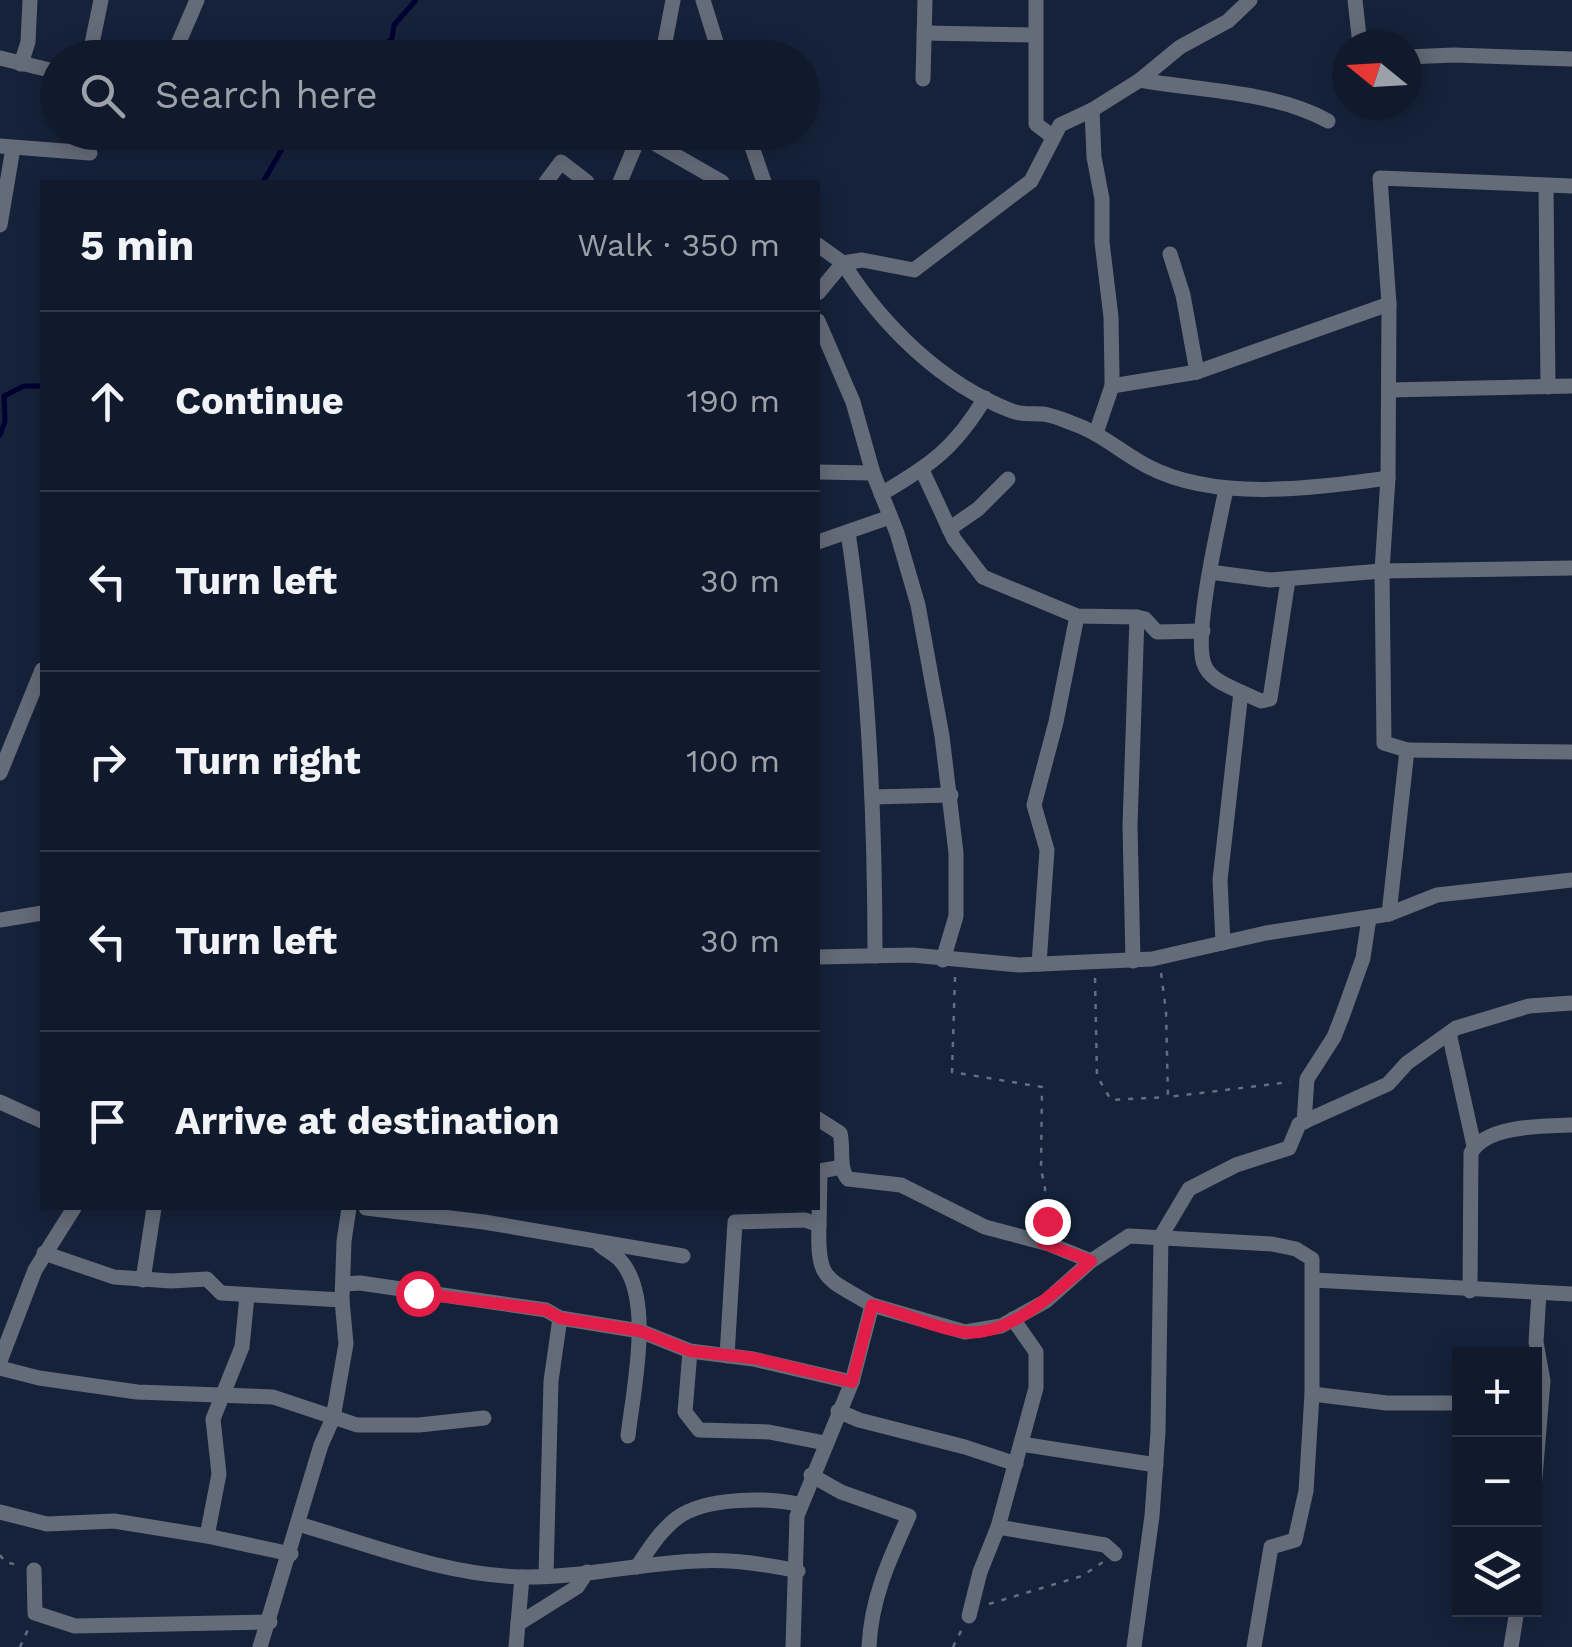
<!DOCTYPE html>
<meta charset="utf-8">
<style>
:root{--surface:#101a2c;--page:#1e2738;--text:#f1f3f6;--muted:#9ca1a9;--line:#303848}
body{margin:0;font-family:"Work Sans",sans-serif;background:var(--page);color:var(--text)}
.controls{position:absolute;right:30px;bottom:30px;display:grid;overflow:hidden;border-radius:0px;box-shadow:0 5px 25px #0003}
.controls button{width:90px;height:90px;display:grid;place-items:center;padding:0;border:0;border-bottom:2px solid var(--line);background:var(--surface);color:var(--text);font:50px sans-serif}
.compass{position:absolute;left:1332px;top:30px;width:90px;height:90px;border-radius:50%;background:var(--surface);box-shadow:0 5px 25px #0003;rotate:288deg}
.stop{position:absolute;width:30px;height:30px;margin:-22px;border:8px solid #e11d48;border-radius:50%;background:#fff}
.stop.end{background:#e11d48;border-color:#fff;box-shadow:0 2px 10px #0008}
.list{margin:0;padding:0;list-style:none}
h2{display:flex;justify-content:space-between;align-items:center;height:130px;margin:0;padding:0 40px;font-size:42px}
h2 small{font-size:32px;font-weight:400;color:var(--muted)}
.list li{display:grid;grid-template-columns:65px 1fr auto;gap:30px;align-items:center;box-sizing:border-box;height:180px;padding:0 40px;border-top:2px solid var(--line)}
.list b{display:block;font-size:38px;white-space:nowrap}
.list em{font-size:32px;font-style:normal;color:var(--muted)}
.icon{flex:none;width:55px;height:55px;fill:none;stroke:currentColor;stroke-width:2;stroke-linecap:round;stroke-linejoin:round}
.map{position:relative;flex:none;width:1572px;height:1647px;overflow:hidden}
.search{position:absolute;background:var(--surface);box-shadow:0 5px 25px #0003;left:40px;top:40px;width:780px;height:110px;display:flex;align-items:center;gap:25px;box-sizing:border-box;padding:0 35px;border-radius:55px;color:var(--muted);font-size:38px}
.panel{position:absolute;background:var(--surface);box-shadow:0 5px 25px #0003;left:40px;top:180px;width:780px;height:1030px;border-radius:0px}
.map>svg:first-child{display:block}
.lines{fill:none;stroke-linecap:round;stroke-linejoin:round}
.stream{stroke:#000133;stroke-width:5}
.path{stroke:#636e83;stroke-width:2.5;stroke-dasharray:5 8;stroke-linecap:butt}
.minor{stroke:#656c79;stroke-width:15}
.route{stroke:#e11d48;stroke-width:12}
</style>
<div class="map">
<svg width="1572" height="1647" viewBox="0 0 1572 1647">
<rect width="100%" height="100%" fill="#15223a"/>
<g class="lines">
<g class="stream">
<path d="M379 58 376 50 392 39 394 25 416 0"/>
<path d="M263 182 285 144 300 139 303 132"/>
<path d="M0 435 5 421 4 396 24 386H42"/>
</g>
<g class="path">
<path d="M1161 973 1166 1011 1168 1097 1290 1082"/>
<path d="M955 977 952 1072 1042 1087 1041 1169 1045 1188 1046 1227"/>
<path d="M1095 978 1097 1076 1111 1100 1167 1097"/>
<path d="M0 1555 5 1562 18 1565"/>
<path d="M989 1604 1082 1576 1103 1562"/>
<path d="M20 1647 30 1625"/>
<path d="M953 1647 962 1629"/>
</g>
<g class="minor">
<path d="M703 0 721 58"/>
<path d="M1036 0V124L1053 137"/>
<path d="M1355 0 1360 45"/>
<path d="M924 33 1035 35"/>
<path d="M1407 57 1454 55 1572 59"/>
<path d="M0 58 58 72"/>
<path d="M89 58 101 0"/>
<path d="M172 58 197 0"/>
<path d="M662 58 673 0"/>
<path d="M21 64 28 42 30 0"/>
<path d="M923 79 925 0"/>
<path d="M1140 80C1201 91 1274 91 1328 121"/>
<path d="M1092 110 1094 157 1102 199V242L1111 317 1112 375V386L1096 433"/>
<path d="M747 132 764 182"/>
<path d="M640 135 722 182"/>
<path d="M0 146 90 153"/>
<path d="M546 182 561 162 587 182"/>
<path d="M620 182 641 132"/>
<path d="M1546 186 1548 387"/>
<path d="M0 225 13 148"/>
<path d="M818 245 843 263 862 260 914 270 1031 181 1060 125 1092 110 1140 80 1180 47 1228 21 1250 0"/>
<path d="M1170 254 1183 295 1197 372"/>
<path d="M818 293 843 263C882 325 941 384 1012 411 1025 416 1036 412 1048 415 1058 417 1068 422 1077 425 1104 435 1123 454 1149 467 1217 502 1314 488 1388 478"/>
<path d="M818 321 853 402 873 473 897 533 918 605 942 736 956 853V916L943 960"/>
<path d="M1112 386 1197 372 1389 304"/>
<path d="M1389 390 1572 386"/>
<path d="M922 470 954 539 983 577 1077 616 1137 617 1145 619 1157 632 1203 631"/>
<path d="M818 472 873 473"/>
<path d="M881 494C931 465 955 448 985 398"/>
<path d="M949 529 978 509 1008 479"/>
<path d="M848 532C869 673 875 815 875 956"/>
<path d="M818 542 890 517"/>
<path d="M1210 572 1270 580 1382 571 1572 568"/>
<path d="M1241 692 1261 701 1270 699 1288 580"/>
<path d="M1407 750 1572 752"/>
<path d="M0 773 42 670"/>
<path d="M872 797 951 795"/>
<path d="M1389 914 1407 750 1384 743 1382 571 1388 478 1389 304 1380 178 1572 186"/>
<path d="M0 920 42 913"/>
<path d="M1223 943 1220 880 1241 692C1228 686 1209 679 1204 664 1193 634 1219 524 1226 489"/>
<path d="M818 957 912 955 1019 965 1152 959 1266 933 1389 914 1437 895 1572 880"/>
<path d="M1133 961 1130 826 1137 617"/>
<path d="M1039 964 1047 850 1034 805 1056 722 1077 616"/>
<path d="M1449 1033 1474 1146"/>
<path d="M0 1102 42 1121"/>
<path d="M818 1119 840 1133C844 1148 838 1168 848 1179L901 1185 985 1227 1049 1244 1091 1261"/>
<path d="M1304 1122 1307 1079 1334 1037 1343 1014 1363 958 1369 918"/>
<path d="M366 1208 484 1222 683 1256"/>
<path d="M819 1225 820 1171 842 1167"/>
<path d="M600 1245C606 1250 614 1254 619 1259 655 1296 633 1390 628 1436"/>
<path d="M44 1253 114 1277 171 1281 207 1279 221 1293 342 1300"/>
<path d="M143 1280 154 1208"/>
<path d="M1314 1280 1572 1294"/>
<path d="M343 1284 360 1283 546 1310 560 1318 640 1331 690 1351 753 1359 852 1382"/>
<path d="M1470 1291 1471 1153C1485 1125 1544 1126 1572 1125"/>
<path d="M872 1305 965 1332 1001 1326 1046 1301 1091 1261 1129 1236 1272 1244 1296 1249 1312 1259V1394L1306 1491 1295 1540 1271 1547 1254 1647"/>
<path d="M690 1351 685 1412 699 1430 769 1432 825 1443"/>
<path d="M727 1356 735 1222 805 1220 819 1225C817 1282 826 1277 872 1305L852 1382 797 1516 793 1647"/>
<path d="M0 1361 35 1270 74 1208"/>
<path d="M0 1368 39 1378 137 1392 273 1397 357 1425H419L484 1418"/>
<path d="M1312 1394 1387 1403H1460"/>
<path d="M838 1411 859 1420 965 1447 1016 1464"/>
<path d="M1021 1444 1156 1465"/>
<path d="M811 1475 841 1492 909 1516C889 1560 871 1599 869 1647"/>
<path d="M1534 1489 1543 1381 1536 1342 1539 1293"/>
<path d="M0 1512 47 1524 114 1521 207 1536 291 1554"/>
<path d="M298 1524C372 1545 444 1575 522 1577 581 1578 640 1563 698 1561 732 1559 765 1564 798 1571"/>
<path d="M998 1527 1105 1545 1115 1554"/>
<path d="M207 1536 219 1474 213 1419 242 1347 247 1296"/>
<path d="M637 1567C649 1549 660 1531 677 1518 705 1497 769 1497 801 1505"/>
<path d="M34 1570 35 1613 75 1626 270 1622"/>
<path d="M546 1575 551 1381 560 1318"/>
<path d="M969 1616 980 1572 998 1527 1036 1388V1352L1013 1319"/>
<path d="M518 1624 577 1587 587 1572"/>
<path d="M260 1647 321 1445 333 1418 346 1344 342 1300 344 1241 349 1208"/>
<path d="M516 1647 522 1577"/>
<path d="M1134 1647 1152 1516 1158 1432 1161 1236 1189 1189 1236 1165 1289 1148 1299 1124 1388 1084 1407 1063 1456 1028 1529 1006 1572 1003"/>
<path d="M1511 1647 1517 1610"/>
</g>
</g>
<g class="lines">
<path class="route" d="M418 1293 546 1310 560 1318 640 1331 690 1351 753 1358 852 1382 872 1305C903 1312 932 1328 963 1332 1010 1338 1058 1289 1091 1261L1043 1243 1047 1221"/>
</g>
</svg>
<div class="controls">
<button>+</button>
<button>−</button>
<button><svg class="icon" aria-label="layers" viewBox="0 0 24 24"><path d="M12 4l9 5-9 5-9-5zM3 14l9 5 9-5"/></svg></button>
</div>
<svg class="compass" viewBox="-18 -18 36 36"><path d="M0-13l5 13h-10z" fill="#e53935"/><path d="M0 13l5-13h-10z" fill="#9ca1a9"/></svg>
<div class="stop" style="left:418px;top:1293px"></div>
<div class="stop end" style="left:1047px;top:1221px"></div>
<div class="search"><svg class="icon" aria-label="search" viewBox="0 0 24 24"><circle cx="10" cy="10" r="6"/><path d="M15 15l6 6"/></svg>Search here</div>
<section class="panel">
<h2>5 min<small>Walk · 350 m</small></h2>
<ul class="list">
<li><svg class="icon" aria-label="ahead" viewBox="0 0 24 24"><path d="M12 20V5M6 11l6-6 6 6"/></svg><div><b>Continue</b></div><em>190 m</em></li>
<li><svg class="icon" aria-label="left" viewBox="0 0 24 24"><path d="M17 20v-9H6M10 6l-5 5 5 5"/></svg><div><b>Turn left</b></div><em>30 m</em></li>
<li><svg class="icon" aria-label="right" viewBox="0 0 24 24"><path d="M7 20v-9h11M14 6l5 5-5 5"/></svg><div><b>Turn right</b></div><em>100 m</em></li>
<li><svg class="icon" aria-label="left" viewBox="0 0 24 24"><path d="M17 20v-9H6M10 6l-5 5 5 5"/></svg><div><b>Turn left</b></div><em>30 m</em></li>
<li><svg class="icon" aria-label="arrive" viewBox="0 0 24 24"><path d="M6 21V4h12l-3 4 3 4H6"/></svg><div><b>Arrive at destination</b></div></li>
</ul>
</section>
</div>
